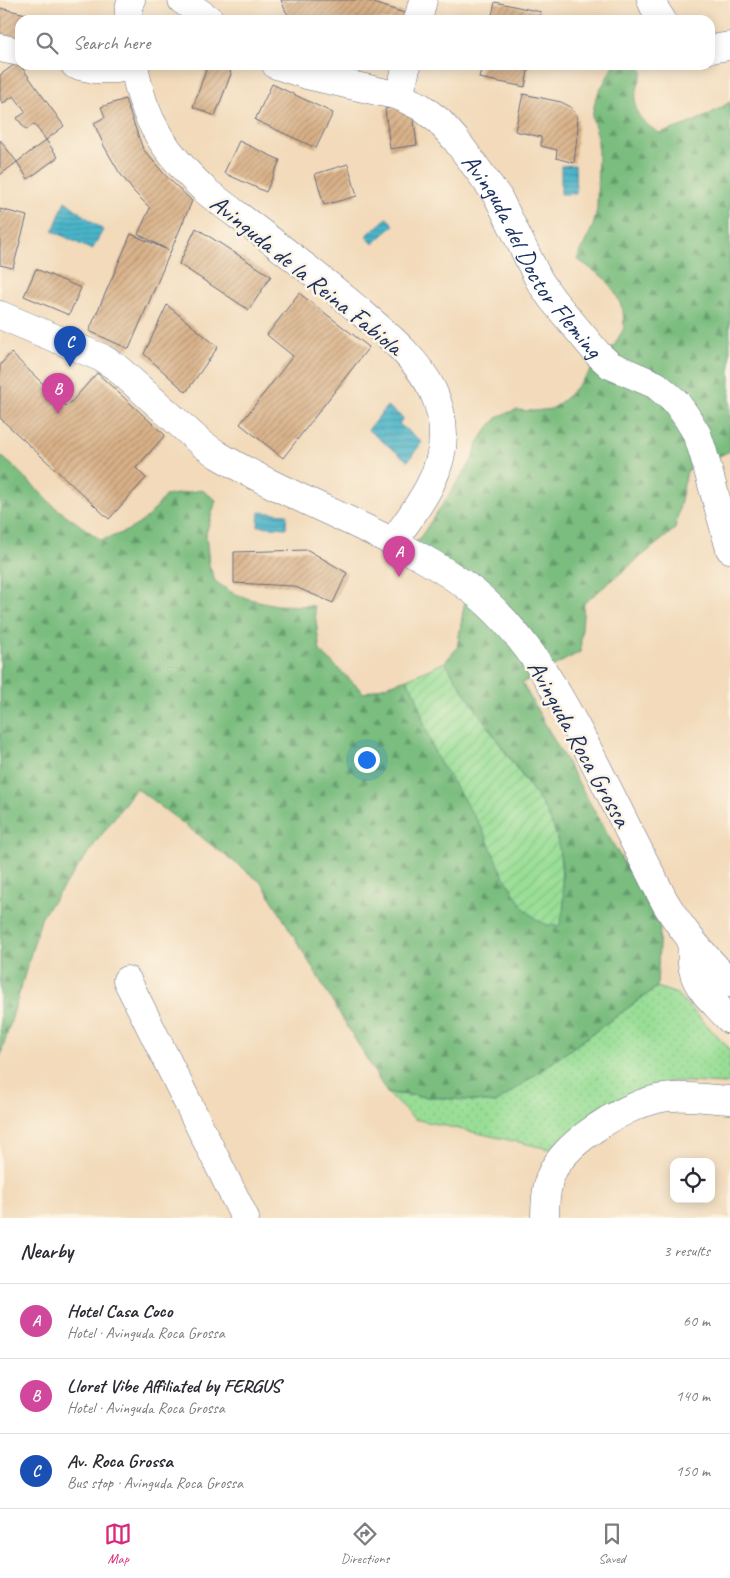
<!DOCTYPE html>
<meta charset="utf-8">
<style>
:root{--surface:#fff;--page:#f7f7f7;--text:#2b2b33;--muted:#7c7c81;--line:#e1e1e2;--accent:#db2777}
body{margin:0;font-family:Caveat,sans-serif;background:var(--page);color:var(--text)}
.controls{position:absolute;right:15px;bottom:15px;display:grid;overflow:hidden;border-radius:10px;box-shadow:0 2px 12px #0003}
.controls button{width:45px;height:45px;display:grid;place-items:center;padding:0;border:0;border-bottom:1px solid var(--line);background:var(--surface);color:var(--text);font:25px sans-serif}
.you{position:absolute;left:366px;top:759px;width:18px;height:18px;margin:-12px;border:4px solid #fff;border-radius:50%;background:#1a73e8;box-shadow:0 0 0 8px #1a73e833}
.badge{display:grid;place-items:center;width:32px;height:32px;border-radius:50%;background:var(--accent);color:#fff;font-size:16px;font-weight:700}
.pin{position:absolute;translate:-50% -41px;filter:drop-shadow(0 1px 2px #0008)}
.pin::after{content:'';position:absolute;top:26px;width:18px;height:15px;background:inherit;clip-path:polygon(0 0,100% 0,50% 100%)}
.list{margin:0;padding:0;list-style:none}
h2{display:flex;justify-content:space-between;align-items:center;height:65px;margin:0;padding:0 20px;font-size:21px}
h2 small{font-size:16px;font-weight:400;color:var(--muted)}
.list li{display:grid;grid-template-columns:32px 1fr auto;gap:15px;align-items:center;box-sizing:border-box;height:75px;padding:0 20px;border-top:1px solid var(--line)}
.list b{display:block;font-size:19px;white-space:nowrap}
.list p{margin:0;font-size:16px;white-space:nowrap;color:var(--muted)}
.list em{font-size:16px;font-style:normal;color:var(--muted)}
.icon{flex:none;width:28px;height:28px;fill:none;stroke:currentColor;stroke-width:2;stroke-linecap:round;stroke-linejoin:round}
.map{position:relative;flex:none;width:730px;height:1218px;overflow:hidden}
.search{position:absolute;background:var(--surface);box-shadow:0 2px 12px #0003;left:15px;right:15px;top:15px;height:55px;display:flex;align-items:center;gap:12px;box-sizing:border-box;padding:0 18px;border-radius:15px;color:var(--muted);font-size:19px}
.sheet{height:290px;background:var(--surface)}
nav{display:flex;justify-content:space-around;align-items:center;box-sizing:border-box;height:70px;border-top:1px solid var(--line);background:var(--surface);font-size:14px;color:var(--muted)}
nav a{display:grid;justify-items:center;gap:2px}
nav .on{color:var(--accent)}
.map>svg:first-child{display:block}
.grass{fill:url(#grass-dots);stroke:#5a867a}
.forest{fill:url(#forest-firs);stroke:#4a766e}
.garden{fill:url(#garden-furrows);stroke:#5a867a}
.water{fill:url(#water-rules);stroke:#327293}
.building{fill:url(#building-hatch)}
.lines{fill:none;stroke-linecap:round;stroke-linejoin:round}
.minor-casing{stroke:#666b7e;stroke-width:29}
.minor{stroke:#fff;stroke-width:28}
.labels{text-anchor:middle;stroke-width:5;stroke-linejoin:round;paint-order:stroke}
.street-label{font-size:25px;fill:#1b2f5e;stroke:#fcf5e5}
</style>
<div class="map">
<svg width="730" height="1218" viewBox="0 0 730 1218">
<defs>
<pattern id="grass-dots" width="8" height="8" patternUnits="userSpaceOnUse" patternTransform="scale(1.25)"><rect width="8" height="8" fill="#99de96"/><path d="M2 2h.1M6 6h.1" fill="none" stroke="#83bf84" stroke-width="1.8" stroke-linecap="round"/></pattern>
<pattern id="forest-firs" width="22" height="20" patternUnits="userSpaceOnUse" patternTransform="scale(1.25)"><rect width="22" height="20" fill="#7abd7f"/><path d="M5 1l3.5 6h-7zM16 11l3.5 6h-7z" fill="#639a6b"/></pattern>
<pattern id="garden-furrows" width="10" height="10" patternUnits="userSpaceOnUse" patternTransform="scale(1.25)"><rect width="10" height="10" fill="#99de96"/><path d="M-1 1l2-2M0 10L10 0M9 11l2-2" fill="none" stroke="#83bf84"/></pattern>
<pattern id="water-rules" width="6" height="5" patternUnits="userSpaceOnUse" patternTransform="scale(1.25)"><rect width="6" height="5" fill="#4ab4c8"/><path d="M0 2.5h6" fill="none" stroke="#3d93a6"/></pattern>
<pattern id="building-hatch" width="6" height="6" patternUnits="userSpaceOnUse" patternTransform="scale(1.25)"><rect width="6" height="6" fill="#d9b187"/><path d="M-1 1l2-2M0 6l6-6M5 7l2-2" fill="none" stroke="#af9072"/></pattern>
</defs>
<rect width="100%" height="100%" fill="#fcf5e5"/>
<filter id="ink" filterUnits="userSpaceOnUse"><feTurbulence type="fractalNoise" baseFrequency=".02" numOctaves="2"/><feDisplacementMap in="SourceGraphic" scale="10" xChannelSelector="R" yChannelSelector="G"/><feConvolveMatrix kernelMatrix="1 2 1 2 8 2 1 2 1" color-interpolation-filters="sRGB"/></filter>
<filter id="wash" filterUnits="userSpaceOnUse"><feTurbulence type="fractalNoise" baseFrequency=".0096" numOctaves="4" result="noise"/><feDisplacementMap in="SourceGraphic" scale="20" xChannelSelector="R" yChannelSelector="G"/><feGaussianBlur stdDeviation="1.12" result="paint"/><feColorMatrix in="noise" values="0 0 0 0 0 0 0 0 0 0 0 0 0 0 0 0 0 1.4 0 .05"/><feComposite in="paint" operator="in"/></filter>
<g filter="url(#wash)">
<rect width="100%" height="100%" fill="#f2daba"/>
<path class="grass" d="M657 987 677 994 730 1049V1082L725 1084 673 1081 628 1094 549 1149 414 1119 387 1093 496 1103Z"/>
<path class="forest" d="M614 65H638L643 71C632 103 629 114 659 133 685 127 708 116 730 102V451L687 471 675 529 584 603 580 652 522 683 660 927 657 987 496 1103 387 1093 262 883 136 788 42 916 0 1058V455L13 466 56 508 101 540C132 531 146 523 165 496L202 490 216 500 206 534 209 565 215 581 231 592 249 599 277 605 314 606 320 651 364 693 407 679 416 695 425 727 436 756 483 830 502 873 514 893 523 907 537 920 564 908 562 866 556 834 548 815 536 795 473 705 445 662 457 648 465 600 405 551 419 539 471 462 477 445 487 429 499 416 516 410 534 411 552 409 567 397 615 344 624 328 623 310 616 294 606 279 577 259 593 226 597 209 598 152 597 134 592 117 596 97Z"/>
<path class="garden" d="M445 662C466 696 489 728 511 761 527 784 546 805 555 832 560 848 561 865 562 881 564 896 565 912 559 926L548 925 537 920 523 907 514 893 502 873 483 830 436 756 425 727 416 695 407 679Z"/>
<g class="water">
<path d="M575 165 576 194H561V166Z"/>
<path d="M65 201 103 230 92 250 53 231Z"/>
<path d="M387 218 394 225 373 244 366 236Z"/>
<path d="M387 406 403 418 399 424 422 442 408 461 368 430Z"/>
<path d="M259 512 287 514 286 528 258 526Z"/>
</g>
<g id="blocks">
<g class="building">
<path d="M281 0H365L407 14 405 20H294L286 12Z"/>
<path d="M495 2 541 12 539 20H491Z"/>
<path d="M0 8 48 19V20H20V44L0 39Z"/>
<path d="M18 62 64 126 46 140 34 124 26 130 17 118 26 112 14 96 3 103 0 99V75Z"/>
<path d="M200 65H228L231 74 215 116 193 107 206 70Z"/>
<path d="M482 65H529L525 87 479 78Z"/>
<path d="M272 84 333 113 316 148 255 120Z"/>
<path d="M523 94 561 102 571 107 577 116 578 128 574 163 556 158 557 150 541 146V137L515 131Z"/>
<path d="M125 99 143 149 166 176 192 201 129 349 89 331 131 234 168 250 138 234 150 208 134 192 119 172 104 146 94 123 105 117 101 107Z"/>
<path d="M412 105 417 145 390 149 385 109Z"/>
<path d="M0 140 17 162 0 175Z"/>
<path d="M46 140 58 157 28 179 17 162Z"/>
<path d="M239 141 280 160 266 192 224 173Z"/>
<path d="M348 164 357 196 324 205 315 174Z"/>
<path d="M0 209 27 216 13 268 0 265Z"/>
<path d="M196 228 271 276 249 310 179 264Z"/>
<path d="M36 269 81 288 69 315 24 296Z"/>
<path d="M299 293 369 347 283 458 240 424 293 356 267 335Z"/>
<path d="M167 305 218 347 186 392 144 354Z"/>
<path d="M11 353 67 407 97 373 165 435 136 468 146 478 109 519 0 418V365Z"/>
<path d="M308 550 347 573 333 603 293 586 234 583V552Z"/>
</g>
</g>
</g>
<g filter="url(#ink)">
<use href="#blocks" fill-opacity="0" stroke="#666b7e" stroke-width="1"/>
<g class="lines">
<defs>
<g id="minor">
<path d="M182 0 210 20"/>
<path d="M651 0 655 9 662 20"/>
<path d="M128 20 129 9 131 0"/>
<path d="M418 20 423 0"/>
<path d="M0 48 20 52"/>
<path d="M710 49 730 46"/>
<path d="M75 65 95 69H117"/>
<path d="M134 65C143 121 166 154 207 192 257 230 308 267 356 308 384 332 417 358 433 391 439 404 443 421 443 435 443 477 415 510 392 543"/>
<path id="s1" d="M276 65 307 75 399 96 421 107 439 121 456 140 498 197 539 280 552 299 598 354 610 365 656 385 676 402 686 416 697 434 703 452 730 549"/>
<path d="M399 96 407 65"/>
<path d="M0 315 102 358 116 367 201 443 218 455C298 503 389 531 465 585 529 631 569 712 604 781 624 821 644 862 665 902 684 934 705 956 730 983"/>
<path d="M692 942C688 984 704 991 730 1020"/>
<path d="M127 980 245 1218"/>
<path d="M545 1218C545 1205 546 1192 549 1180 560 1144 622 1107 657 1099 680 1094 707 1099 730 1100"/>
</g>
</defs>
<use href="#minor" class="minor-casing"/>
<use href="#minor" class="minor"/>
</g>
</g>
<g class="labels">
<g class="street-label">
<text dy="9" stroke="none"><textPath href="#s1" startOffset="339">Avinguda del Doctor Fleming</textPath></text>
<text transform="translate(307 274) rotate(39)" y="9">Avinguda de la Reina Fabiola</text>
<text transform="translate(580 743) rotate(61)" y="9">Avinguda Roca Grossa</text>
</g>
</g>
</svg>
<div class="controls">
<button><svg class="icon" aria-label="locate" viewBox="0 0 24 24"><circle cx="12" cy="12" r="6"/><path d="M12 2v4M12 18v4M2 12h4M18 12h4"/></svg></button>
</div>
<div class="you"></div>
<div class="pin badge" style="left:399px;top:577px;background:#d1479c">A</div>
<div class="pin badge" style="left:58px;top:414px;background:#d1479c">B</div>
<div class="pin badge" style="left:70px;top:367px;background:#1a4fb4">C</div>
<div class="search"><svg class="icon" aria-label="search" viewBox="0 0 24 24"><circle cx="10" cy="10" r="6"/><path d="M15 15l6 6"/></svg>Search here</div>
</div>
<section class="sheet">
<h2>Nearby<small>3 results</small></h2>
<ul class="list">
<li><span class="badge" style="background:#d1479c">A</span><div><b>Hotel Casa Coco</b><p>Hotel · Avinguda Roca Grossa</p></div><em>60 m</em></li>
<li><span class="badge" style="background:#d1479c">B</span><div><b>Lloret Vibe Affiliated by FERGUS</b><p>Hotel · Avinguda Roca Grossa</p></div><em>140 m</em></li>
<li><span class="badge" style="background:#1a4fb4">C</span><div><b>Av. Roca Grossa</b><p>Bus stop · Avinguda Roca Grossa</p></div><em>150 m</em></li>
</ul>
</section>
<nav>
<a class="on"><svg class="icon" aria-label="map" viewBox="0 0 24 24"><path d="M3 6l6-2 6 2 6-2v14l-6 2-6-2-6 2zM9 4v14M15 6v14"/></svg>Map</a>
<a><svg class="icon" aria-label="directions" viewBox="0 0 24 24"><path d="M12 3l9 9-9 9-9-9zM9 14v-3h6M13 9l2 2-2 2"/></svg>Directions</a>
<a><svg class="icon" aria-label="saved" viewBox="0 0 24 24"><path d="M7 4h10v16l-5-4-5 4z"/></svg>Saved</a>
</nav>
